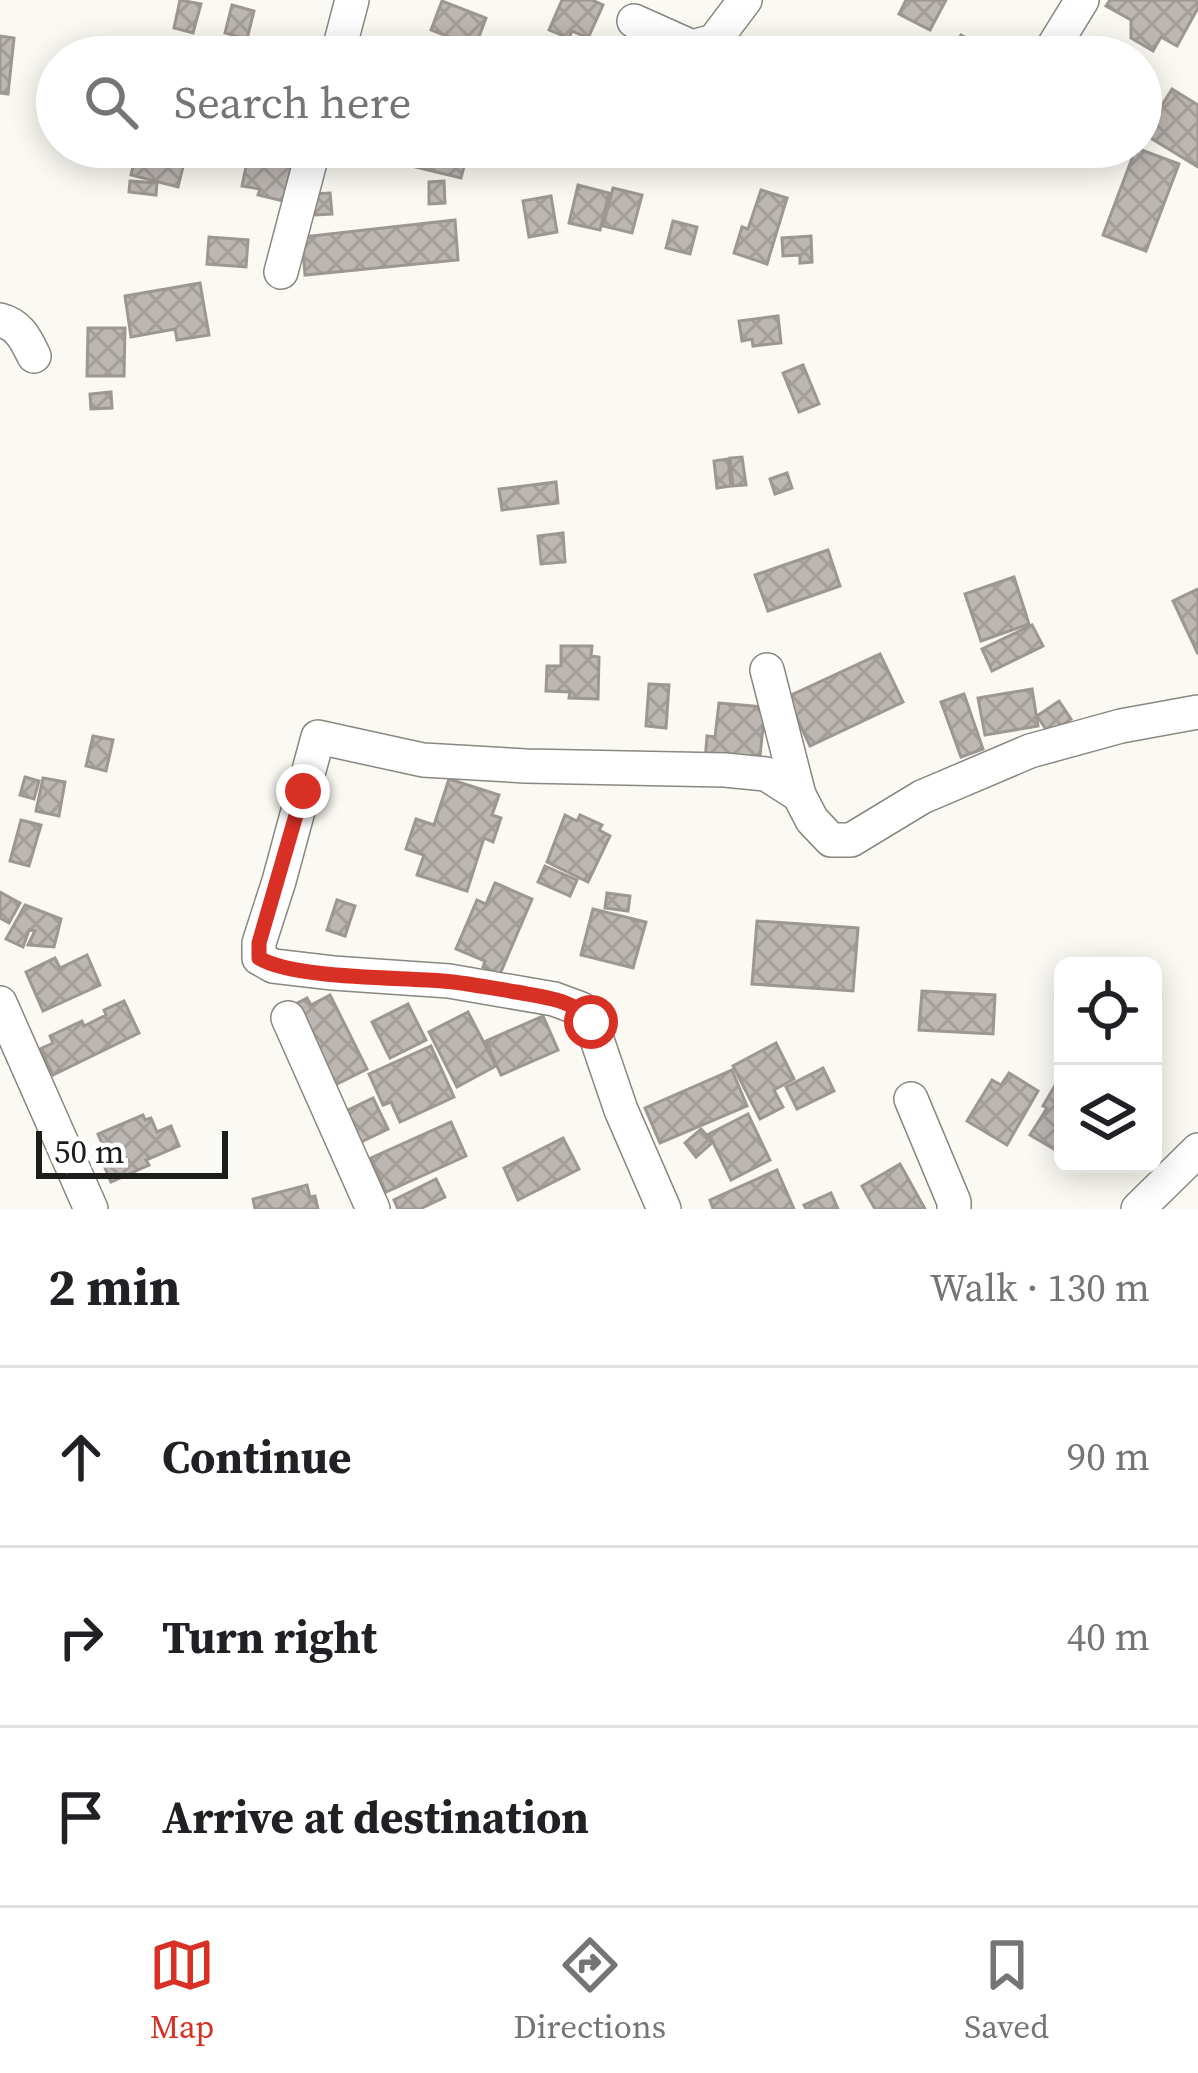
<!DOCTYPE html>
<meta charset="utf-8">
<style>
:root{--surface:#fff;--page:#f2f2f2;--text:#202124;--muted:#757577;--line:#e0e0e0;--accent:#d93025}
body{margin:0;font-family:"Source Serif 4",serif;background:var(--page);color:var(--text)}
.controls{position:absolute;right:36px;bottom:36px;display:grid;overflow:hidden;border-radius:18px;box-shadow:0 6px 30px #0003}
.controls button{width:108px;height:108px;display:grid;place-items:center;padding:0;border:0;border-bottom:3px solid var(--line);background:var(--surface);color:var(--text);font:60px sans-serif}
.scale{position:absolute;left:36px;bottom:30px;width:192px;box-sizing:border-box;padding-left:12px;border:6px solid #1c1c1a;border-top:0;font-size:33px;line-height:42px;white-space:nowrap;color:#1c1c1a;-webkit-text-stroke:9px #fff;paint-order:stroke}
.stop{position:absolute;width:36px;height:36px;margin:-27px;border:9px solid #d93025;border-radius:50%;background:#fff}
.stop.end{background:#d93025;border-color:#fff;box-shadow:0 3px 12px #0008}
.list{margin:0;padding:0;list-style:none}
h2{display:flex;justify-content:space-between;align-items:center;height:156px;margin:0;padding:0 48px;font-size:51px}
h2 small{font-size:39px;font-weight:400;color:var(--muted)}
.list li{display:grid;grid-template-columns:78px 1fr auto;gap:36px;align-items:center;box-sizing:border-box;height:180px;padding:0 48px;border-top:3px solid var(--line)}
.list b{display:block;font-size:45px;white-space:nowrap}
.list em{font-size:39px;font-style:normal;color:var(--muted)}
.icon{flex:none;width:66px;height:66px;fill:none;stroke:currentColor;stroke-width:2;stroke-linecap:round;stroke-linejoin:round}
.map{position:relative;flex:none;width:1198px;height:1209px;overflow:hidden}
.search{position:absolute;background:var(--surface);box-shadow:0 6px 30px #0003;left:36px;right:36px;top:36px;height:132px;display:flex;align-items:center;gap:30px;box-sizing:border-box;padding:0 42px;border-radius:66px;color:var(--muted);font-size:45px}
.sheet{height:696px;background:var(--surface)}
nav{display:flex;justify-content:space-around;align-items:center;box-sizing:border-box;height:168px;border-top:3px solid var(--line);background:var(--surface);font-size:33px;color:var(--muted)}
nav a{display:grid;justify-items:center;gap:6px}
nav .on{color:var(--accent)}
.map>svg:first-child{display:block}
.building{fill:url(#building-cross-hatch);stroke:#9d9793;stroke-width:3}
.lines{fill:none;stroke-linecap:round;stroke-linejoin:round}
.minor-casing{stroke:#888780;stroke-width:36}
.minor{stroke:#fff;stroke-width:33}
.route{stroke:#d93025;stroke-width:15}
</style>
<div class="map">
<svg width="1198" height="1209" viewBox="0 0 1198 1209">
<defs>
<pattern id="building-cross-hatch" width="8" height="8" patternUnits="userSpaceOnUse" patternTransform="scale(3)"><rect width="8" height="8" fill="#bdb7b3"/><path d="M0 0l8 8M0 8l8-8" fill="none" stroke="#a29d99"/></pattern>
</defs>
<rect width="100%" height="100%" fill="#fbf9f3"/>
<g class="building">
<path d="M180 0 201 4 193 33 174 28Z"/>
<path d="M562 0H592L603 5 588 38 572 31 569 38 549 30Z"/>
<path d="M906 0H946L930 30 899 14Z"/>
<path d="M1110 0H1198V8L1177 46 1161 37 1153 51 1131 38V20L1106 6Z"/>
<path d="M442 1 486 18 475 47 431 30Z"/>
<path d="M232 5 254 11 247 39 225 33Z"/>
<path d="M961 35 996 56 999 49 1012 57H947Z"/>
<path d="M0 36 14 38 8 94 0 93Z"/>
<path d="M425 44 475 55 474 57H422Z"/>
<path d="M765 44 808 57H762Z"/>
<path d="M1172 89 1198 105V167L1144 134Z"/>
<path d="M138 147H188L178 187 131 175Z"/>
<path d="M250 147H296L283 201 258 195 260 189 242 186Z"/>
<path d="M359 147H469L461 178 358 153Z"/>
<path d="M1136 148 1179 164 1146 251 1103 235Z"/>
<path d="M130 181 157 183 156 195 129 192Z"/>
<path d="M444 181 445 203 429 204V182Z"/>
<path d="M578 185 609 193 600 230 569 223Z"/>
<path d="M613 188 642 195 632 233 603 226Z"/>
<path d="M761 190 787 198 767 264 734 253 742 227 748 229Z"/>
<path d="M330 193 332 214 315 215 313 194Z"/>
<path d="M551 196 557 232 529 237 523 201Z"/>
<path d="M455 220 458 260 305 275 302 237Z"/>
<path d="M673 221 697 227 690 254 666 248Z"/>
<path d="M811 236 812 262 800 263V255L783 256 782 238Z"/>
<path d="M209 237 248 240 246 267 207 264Z"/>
<path d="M200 283 209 335 177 340 175 329 131 337 125 296Z"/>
<path d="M778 316 781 343 753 346 752 339 742 341 739 321Z"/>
<path d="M88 328H125L124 376H87Z"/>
<path d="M803 365 819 404 799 412 783 373Z"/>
<path d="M111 392 112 408 91 409 90 394Z"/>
<path d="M742 457 746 485 733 486 730 458Z"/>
<path d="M728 459 731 486 717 488 714 461Z"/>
<path d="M787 473 792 488 775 494 770 479Z"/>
<path d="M556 482 558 503 502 510 499 489Z"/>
<path d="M563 533 565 562 541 564 538 536Z"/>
<path d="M828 550 840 586 768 611 755 575Z"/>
<path d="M1014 577 1029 624 981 641 965 594Z"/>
<path d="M1198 589V654L1173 601Z"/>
<path d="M1032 625 1043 646 992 671 982 649Z"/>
<path d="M561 646H592L591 656 599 657 598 699 569 698 570 692 546 691 547 666H561Z"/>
<path d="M880 654 903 702 810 746 787 697Z"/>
<path d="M649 684 669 685 666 728 646 726Z"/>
<path d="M1032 689 1038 726 985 735 978 698Z"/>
<path d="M964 694 983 749 961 757 941 702Z"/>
<path d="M1059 701 1071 719 1049 734 1037 716Z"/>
<path d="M719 703 765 707 759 766 705 762 707 736 715 737Z"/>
<path d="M93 736 113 740 106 771 86 766Z"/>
<path d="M25 777 39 781 34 799 20 795Z"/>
<path d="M43 778 65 782 59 816 36 811Z"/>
<path d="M449 779 499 795 492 815 501 818 493 842 484 838 467 891 417 875 424 855 406 849 416 819 434 825Z"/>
<path d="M565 815 577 821 580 815 602 825 599 830 610 836 588 882 547 862Z"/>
<path d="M21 820 41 825 29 866 10 861Z"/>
<path d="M545 866 577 880 570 896 538 882Z"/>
<path d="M495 883 532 899 500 974 483 967 485 961 456 949 477 900 486 904Z"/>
<path d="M0 892 20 903 9 923 0 918Z"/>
<path d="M607 893 630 896 628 911 605 908Z"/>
<path d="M337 900 355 906 345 936 327 930Z"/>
<path d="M25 905 61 919 54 947 28 945 35 931 29 930 23 947 6 939Z"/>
<path d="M593 909 646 922 633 968 581 955Z"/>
<path d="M757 921 858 928 853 991 752 984Z"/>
<path d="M87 955 100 985 43 1011 26 972 55 958 60 968Z"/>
<path d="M922 991 995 995 993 1034 919 1030Z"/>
<path d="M330 995 367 1069 331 1087 292 1006 307 998 311 1005Z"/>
<path d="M124 1001 139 1033 53 1075 40 1049 53 1043 50 1036 82 1021 84 1026 106 1015 104 1010Z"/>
<path d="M408 1004 426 1040 390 1058 372 1022Z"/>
<path d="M468 1012 496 1066 457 1087 429 1032Z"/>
<path d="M543 1016 558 1050 501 1075 486 1041Z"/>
<path d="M776 1043 794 1079 774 1090 783 1107 760 1119 733 1066Z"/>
<path d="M431 1046 454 1097 400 1122 391 1102 383 1105 369 1074Z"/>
<path d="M823 1068 834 1091 797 1109 786 1087Z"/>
<path d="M732 1070 747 1106 660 1143 645 1108Z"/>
<path d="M1009 1073 1038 1091 1007 1145 967 1121 992 1080 1001 1085Z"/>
<path d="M1060 1077 1063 1078V1148L1056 1144 1054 1149 1030 1135 1047 1108 1043 1106Z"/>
<path d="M373 1098 388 1129 359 1143 344 1112Z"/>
<path d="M748 1114 770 1160 731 1180 709 1134Z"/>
<path d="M143 1115 145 1120 151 1118 157 1132 171 1126 179 1146 146 1160 149 1165 111 1182 100 1156 106 1153 98 1134Z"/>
<path d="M451 1122 466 1156 386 1192 371 1158Z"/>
<path d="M701 1129 713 1142 696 1157 685 1143Z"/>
<path d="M563 1138 579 1169 518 1200 504 1168Z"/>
<path d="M900 1164 925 1209H875L862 1186Z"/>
<path d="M777 1170 794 1209H713L710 1200Z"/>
<path d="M436 1179 445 1197 420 1209H398L394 1200Z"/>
<path d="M307 1185 310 1197 315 1196 318 1209H255L253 1199Z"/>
<path d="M831 1193 838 1209H806L804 1205Z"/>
</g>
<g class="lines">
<defs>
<g id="minor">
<path d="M634 21 692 47 714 41 745 0"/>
<path d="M337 57 352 0"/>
<path d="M1047 57 1082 0"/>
<path d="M281 272 314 147"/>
<path d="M0 320C20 325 26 340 34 356"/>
<path d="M767 670 799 795"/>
<path d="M0 1003 91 1209"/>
<path d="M288 1018 373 1209"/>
<path d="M911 1099 954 1202V1209"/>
<path d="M664 1209 621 1110 591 1022 581 1009 554 999 449 981 333 973 273 966 259 958V943L279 881 318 737 423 760 526 766 725 770 766 774 799 795 812 820 831 840H851L922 797 1030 751 1121 726 1198 712"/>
<path d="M1138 1209 1198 1150"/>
</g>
</defs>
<use href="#minor" class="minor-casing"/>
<use href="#minor" class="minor"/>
</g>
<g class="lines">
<path class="route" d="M303 791 259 943V958C294 979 398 977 443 981 467 983 492 988 516 992 544 997 574 999 591 1022"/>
</g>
</svg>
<div class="controls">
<button><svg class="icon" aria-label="locate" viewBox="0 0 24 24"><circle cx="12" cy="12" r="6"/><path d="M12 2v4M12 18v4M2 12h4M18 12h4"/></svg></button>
<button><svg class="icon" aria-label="layers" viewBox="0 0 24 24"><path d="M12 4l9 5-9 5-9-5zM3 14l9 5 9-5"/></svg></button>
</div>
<div class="scale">50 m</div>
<div class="stop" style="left:591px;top:1022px"></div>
<div class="stop end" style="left:303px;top:791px"></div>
<div class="search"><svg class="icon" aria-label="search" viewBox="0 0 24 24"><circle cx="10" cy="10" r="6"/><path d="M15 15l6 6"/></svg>Search here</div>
</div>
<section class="sheet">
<h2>2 min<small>Walk · 130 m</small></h2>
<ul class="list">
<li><svg class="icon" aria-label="ahead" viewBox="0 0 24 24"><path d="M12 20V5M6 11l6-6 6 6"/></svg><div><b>Continue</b></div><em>90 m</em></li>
<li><svg class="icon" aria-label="right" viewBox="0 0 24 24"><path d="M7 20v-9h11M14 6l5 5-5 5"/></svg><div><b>Turn right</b></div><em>40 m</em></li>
<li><svg class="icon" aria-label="arrive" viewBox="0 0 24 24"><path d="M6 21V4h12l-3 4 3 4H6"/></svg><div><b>Arrive at destination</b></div></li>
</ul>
</section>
<nav>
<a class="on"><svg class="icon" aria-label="map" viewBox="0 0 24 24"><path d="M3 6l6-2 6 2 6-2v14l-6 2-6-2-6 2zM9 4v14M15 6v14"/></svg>Map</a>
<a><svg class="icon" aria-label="directions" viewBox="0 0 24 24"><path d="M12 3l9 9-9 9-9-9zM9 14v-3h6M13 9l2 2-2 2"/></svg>Directions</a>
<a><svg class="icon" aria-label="saved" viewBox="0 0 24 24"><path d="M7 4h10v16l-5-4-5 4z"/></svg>Saved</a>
</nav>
